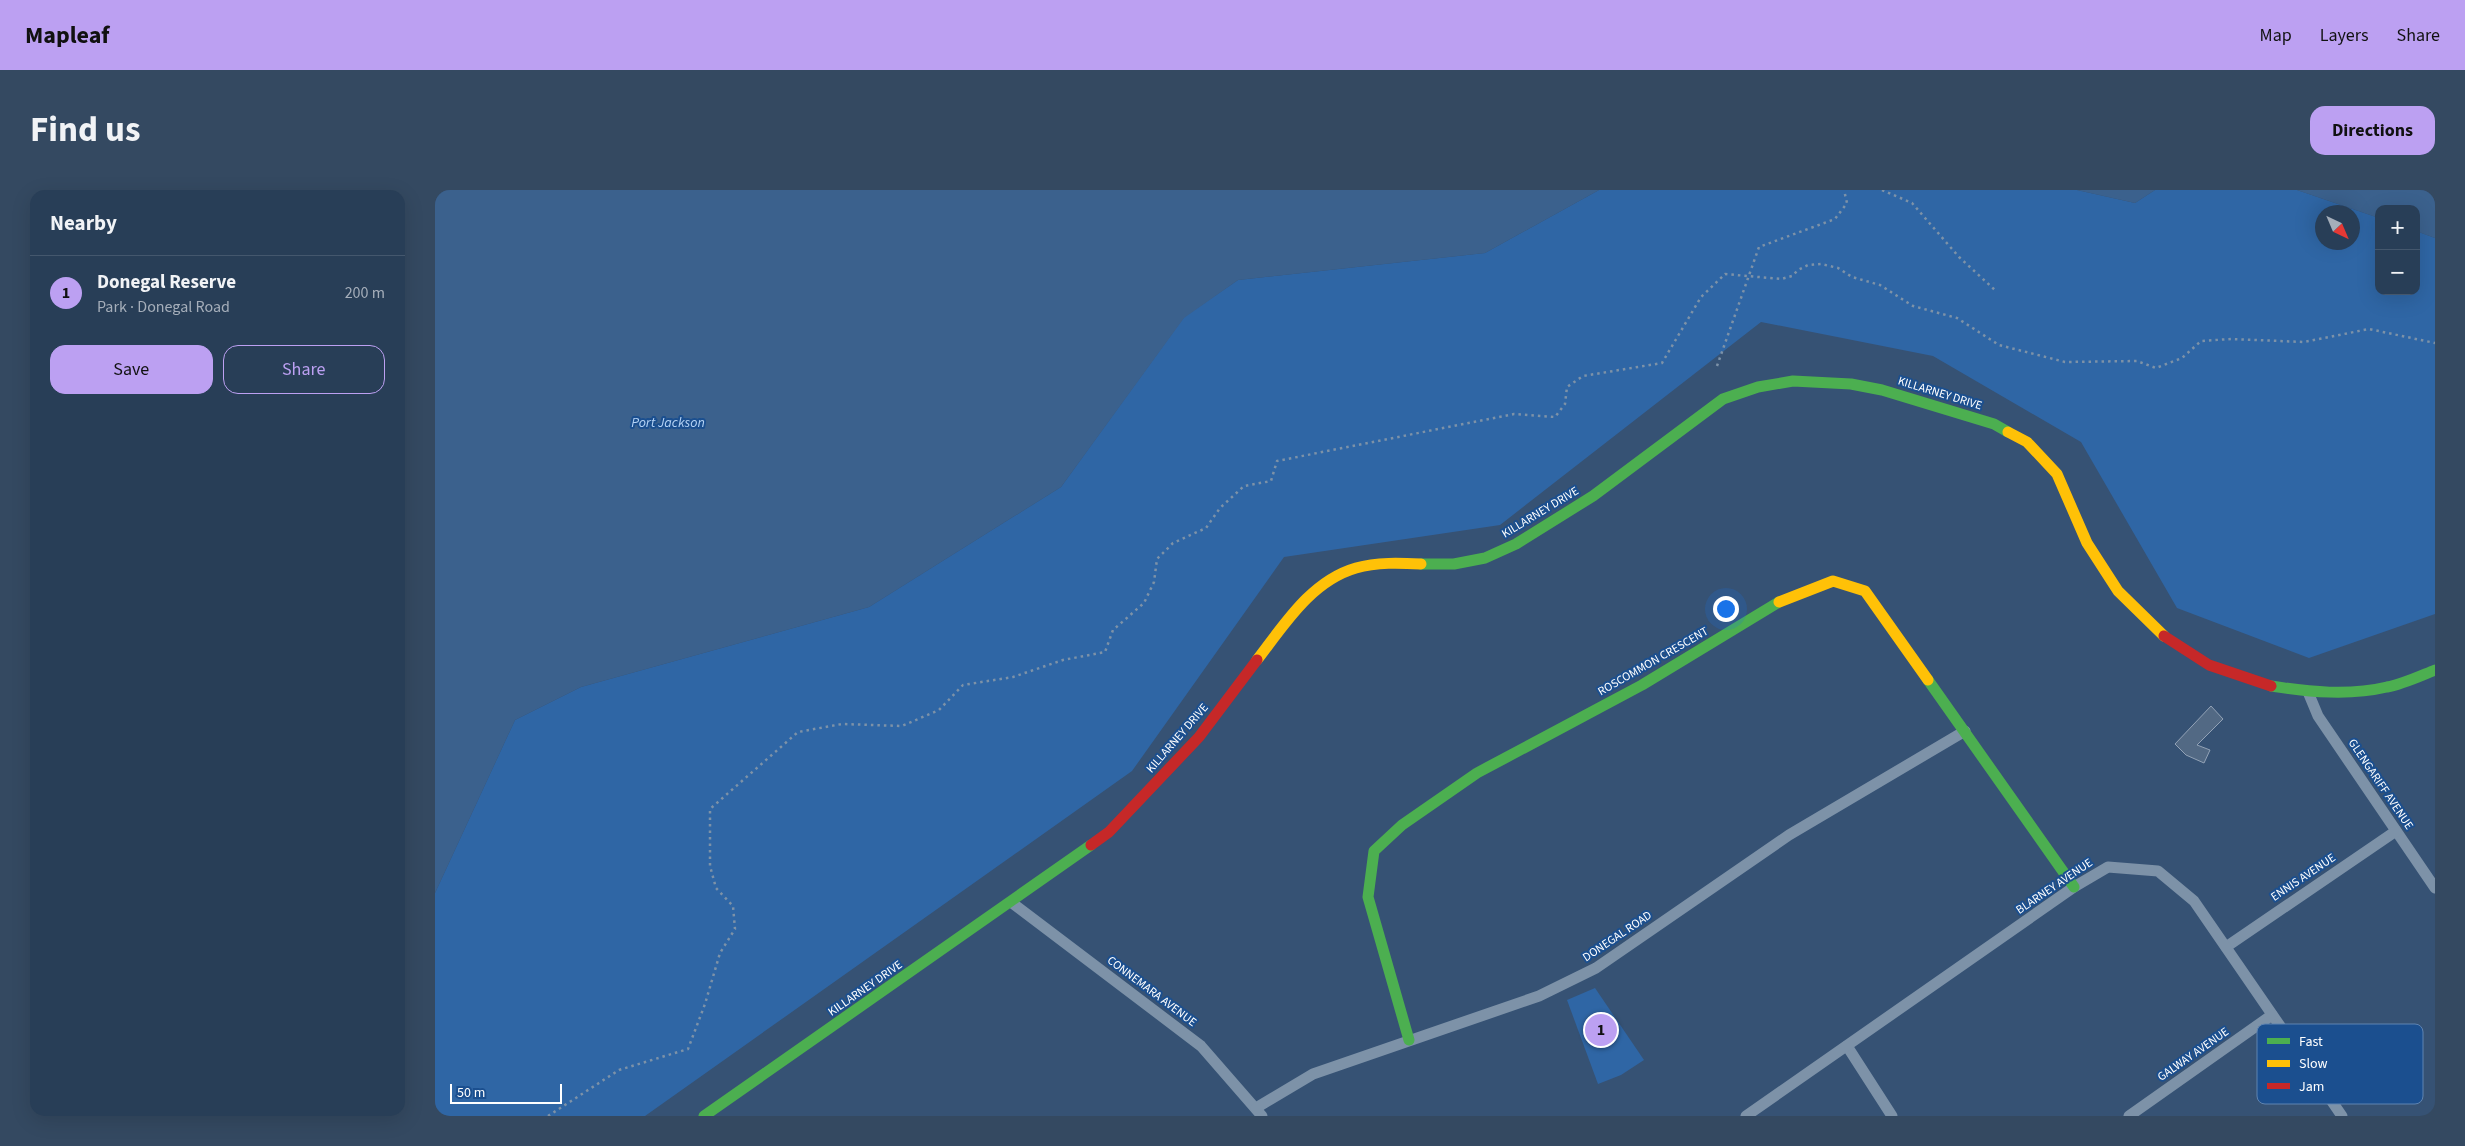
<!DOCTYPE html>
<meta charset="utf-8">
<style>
:root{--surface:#283e57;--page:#344961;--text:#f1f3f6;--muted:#a5aeba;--line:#44576d;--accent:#bca0f2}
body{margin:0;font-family:"Source Sans 3",sans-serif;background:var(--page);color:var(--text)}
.controls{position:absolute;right:15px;top:15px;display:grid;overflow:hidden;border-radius:10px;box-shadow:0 5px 20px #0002}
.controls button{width:45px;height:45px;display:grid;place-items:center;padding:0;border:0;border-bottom:1px solid var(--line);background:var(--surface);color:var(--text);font:25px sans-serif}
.compass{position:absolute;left:1880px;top:15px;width:45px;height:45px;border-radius:50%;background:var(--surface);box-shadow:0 5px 20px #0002;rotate:136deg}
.scale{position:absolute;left:15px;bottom:12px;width:112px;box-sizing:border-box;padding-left:5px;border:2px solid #fff;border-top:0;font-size:14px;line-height:18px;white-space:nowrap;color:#fff;-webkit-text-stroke:4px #1b4f8f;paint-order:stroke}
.you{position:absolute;left:1290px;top:418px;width:18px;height:18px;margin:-12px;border:4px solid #fff;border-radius:50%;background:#1a73e8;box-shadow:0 0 0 8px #1a73e833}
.badge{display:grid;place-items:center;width:32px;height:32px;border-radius:50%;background:var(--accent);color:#111;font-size:16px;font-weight:700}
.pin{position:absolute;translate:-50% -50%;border:2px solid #fff;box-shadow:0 1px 5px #0006}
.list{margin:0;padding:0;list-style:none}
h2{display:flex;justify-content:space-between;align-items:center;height:65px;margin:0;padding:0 20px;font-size:21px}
h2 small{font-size:16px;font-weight:400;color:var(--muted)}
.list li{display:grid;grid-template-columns:32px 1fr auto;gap:15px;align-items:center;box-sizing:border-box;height:75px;padding:0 20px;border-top:1px solid var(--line)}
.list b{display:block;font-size:19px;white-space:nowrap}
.list p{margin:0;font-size:16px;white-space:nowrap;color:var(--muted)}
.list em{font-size:16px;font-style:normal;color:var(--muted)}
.actions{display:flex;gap:10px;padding:15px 20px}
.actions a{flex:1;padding:11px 0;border:1px solid var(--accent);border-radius:15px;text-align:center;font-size:18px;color:var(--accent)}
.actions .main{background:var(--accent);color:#111}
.map{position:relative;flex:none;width:2000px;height:926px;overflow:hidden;border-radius:15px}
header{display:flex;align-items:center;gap:30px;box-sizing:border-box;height:70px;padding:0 25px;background:var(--accent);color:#111}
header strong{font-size:24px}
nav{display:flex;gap:28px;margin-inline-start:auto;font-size:18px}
.intro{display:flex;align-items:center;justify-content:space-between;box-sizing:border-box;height:120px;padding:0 30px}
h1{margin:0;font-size:35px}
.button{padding:12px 22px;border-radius:15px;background:var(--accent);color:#111;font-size:18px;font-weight:700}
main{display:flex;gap:30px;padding:0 30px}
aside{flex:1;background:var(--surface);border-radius:15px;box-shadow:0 5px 20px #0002}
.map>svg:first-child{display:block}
.green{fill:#2f66a5;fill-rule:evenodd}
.water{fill:#3b618d}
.building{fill:#526984;stroke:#92a2b6}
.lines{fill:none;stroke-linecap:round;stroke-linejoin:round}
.path{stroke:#7d92a8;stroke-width:2.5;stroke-dasharray:2.5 4;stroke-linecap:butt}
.street{stroke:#7d92a8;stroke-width:11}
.fast{stroke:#4caf50;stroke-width:11}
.slow{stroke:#ffc107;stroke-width:11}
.jam{stroke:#c62828;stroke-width:11}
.labels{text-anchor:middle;stroke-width:4;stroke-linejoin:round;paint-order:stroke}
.street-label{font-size:12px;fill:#fff;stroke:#1b4f8f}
.water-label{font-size:14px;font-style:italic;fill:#b5d3f5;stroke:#1b4f8f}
.key{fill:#1b4f8f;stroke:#5f84b1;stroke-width:1}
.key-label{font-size:14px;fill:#fff}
</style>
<header>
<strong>Mapleaf</strong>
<nav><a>Map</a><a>Layers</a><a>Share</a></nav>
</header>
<div class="intro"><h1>Find us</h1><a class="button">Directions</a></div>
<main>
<aside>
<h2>Nearby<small></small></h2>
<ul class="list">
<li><span class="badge">1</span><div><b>Donegal Reserve</b><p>Park · Donegal Road</p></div><em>200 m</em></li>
</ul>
<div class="actions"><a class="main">Save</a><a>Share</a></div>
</aside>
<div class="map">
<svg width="2000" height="926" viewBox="0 0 2000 926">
<rect width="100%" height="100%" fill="#365274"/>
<g class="green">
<path d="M1164 0H1642L1700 13 1720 0H1862L1944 28V101H1981V41L2000 48V424L1874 468 1742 418 1646 252 1498 166 1326 132 1065 335 849 367 697 581 210 926H0V703L80 530 146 497 434 417 626 297 749 127 803 90 1050 63ZM1888 22H1918V52H1888Z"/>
<path d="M1160 798 1209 870 1186 885 1163 894 1132 810Z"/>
</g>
<g class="water">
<path d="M0 0H1164L1050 63 803 90 749 128 626 297 434 417 146 497 80 530 0 703Z"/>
<path d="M1642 0H1720L1700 13Z"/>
<path d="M1862 0H2000V48L1981 41V19H1944V28Z"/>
</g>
<path class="building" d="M1776 516 1788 529 1762 555 1775 560 1769 573 1751 565 1740 554Z"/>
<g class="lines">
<g class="path">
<path d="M1447 0 1477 13 1524 67 1561 101"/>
<path d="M1282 176 1324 57 1400 29 1412 13 1409 0"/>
<path d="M113 926 184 880 253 859 270 814 285 763 300 739 298 716 281 698 275 676V619L363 542 407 534 467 536 504 520 528 495 578 487 628 470 670 462 678 440 709 413 719 392 722 369 738 353 771 338 785 318 809 296 836 291 842 271 1079 224 1120 227 1130 214 1132 197 1148 186 1227 173 1266 107 1290 84 1346 89 1357 86 1363 80 1373 75 1386 74 1403 78 1417 87 1445 95 1478 116 1522 128 1564 155 1630 172 1702 171 1721 178 1747 168 1766 151 1796 149 1869 152 1934 139 2000 153"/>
</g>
<g class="street">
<path d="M1873 502 1883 526 2000 698"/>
<path d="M576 712 766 856 827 926"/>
<path d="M1791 757 1961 641"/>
<path d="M1412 856 1457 926"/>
<path d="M821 918 878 884 1104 806 1161 778 1354 645 1530 541"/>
<path d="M1311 926 1639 697 1673 677 1723 681 1759 711 1907 926"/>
<path d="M1694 926 1837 825"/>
</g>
<g class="fast">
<path d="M986 374H1019L1050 368 1081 354 1158 306 1288 209 1323 197 1358 191 1416 194 1447 200 1559 234 1573 242"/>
<path d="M1493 490 1639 697"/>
<path d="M1836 496C1875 502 1914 506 1952 497 1968 494 1985 486 2000 480"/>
<path d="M974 850 933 707 939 661 967 635 1042 583 1207 495 1344 412"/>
<path d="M269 926 656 655"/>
</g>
<g class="slow">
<path d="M1573 242 1592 252 1622 284 1652 353 1683 401 1729 446"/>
<path d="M1344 412 1398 391 1430 401 1493 490"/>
<path d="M822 470C849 435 876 391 921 378 942 372 965 373 986 374"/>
</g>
<g class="jam">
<path d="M1729 446 1774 475 1836 496"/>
<path d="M656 655 674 642 764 547 822 470"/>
</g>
</g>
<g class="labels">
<g class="street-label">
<text transform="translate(1505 203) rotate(17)" y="4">KILLARNEY DRIVE</text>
<text transform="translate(1105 322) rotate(-31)" y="4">KILLARNEY DRIVE</text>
<text transform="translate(1218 471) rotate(-30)" y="4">ROSCOMMON CRESCENT</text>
<text transform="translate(742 548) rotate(-49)" y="4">KILLARNEY DRIVE</text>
<text transform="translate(1946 594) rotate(56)" y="4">GLENGARIFF AVENUE</text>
<text transform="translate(1868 687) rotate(-34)" y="4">ENNIS AVENUE</text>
<text transform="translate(1619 696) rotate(-34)" y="4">BLARNEY AVENUE</text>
<text transform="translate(1182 746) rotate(-34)" y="4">DONEGAL ROAD</text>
<text transform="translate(430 798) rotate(-35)" y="4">KILLARNEY DRIVE</text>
<text transform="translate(717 801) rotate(37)" y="4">CONNEMARA AVENUE</text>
<text transform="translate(1758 864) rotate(-35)" y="4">GALWAY AVENUE</text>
</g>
<g class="water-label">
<text x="233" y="237">Port Jackson</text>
</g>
</g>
<rect x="1822" y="834" width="166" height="80" rx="8" class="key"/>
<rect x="1832" y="848" width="23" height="6" fill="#4caf50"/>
<rect x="1832" y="870" width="23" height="7" fill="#ffc107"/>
<rect x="1832" y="893" width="23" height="6" fill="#c62828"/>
<g class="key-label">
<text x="1864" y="856">Fast</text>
<text x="1864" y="878">Slow</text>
<text x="1864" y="901">Jam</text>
</g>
</svg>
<div class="controls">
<button>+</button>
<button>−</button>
</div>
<svg class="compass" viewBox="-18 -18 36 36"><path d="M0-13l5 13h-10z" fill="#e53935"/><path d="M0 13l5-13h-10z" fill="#a5aeba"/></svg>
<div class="scale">50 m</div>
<div class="you"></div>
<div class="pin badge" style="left:1166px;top:840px">1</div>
</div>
</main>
